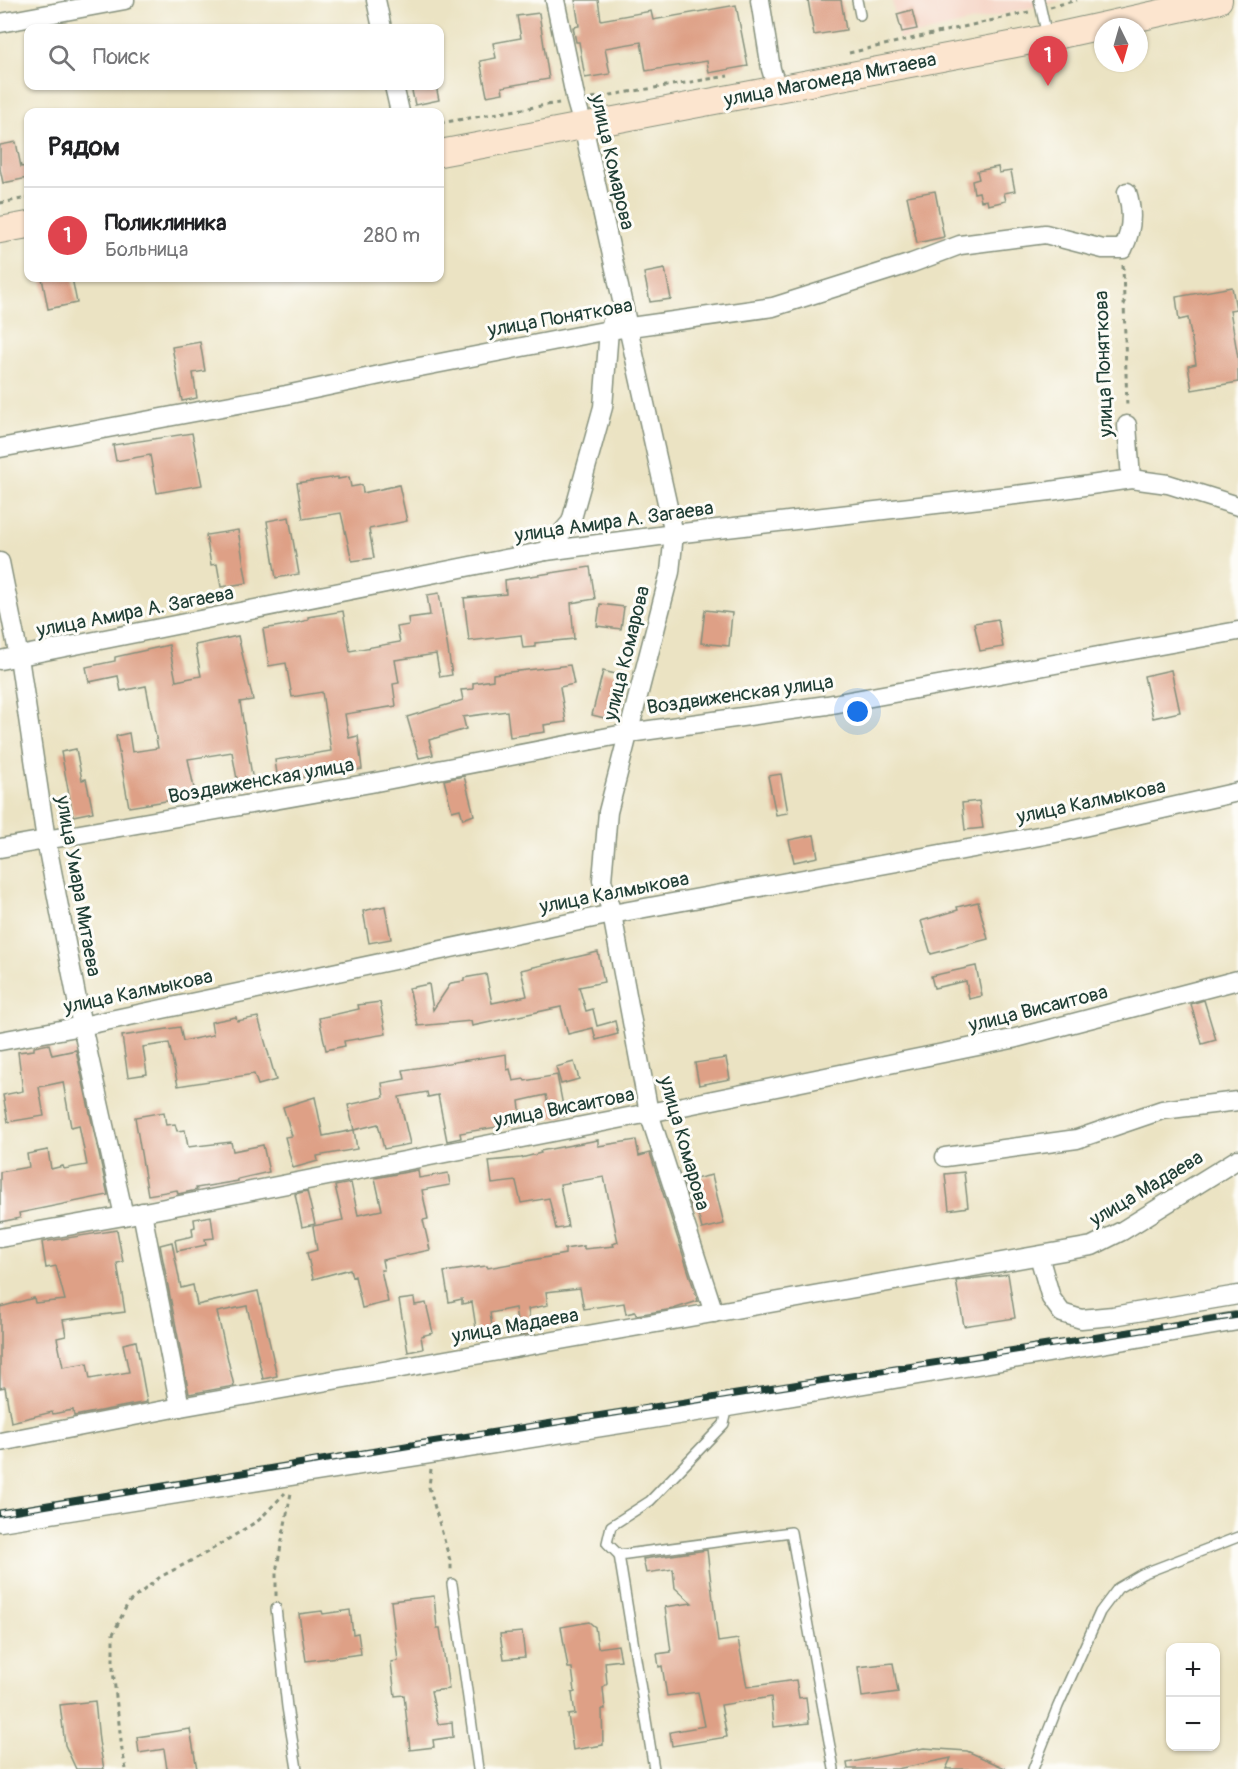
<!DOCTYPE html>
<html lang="ru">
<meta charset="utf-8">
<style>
:root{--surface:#fff;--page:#f6f6f6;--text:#202124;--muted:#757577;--line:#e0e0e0;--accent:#1f6fb2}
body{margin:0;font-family:Pangolin,sans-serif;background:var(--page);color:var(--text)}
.controls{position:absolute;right:18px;bottom:18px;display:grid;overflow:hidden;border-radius:12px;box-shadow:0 2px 4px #0004}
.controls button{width:54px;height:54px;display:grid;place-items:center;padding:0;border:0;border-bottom:2px solid var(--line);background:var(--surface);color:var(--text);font:30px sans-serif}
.compass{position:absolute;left:1094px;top:18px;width:54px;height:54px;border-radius:50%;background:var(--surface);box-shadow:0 2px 4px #0004;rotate:175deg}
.you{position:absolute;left:858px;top:712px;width:21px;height:21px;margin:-15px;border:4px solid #fff;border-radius:50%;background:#1a73e8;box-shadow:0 0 0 9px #1a73e833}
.badge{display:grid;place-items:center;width:39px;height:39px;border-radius:50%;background:var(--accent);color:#fff;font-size:20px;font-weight:700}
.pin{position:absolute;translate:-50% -50px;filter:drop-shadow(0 2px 3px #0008)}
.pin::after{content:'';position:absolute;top:32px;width:21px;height:18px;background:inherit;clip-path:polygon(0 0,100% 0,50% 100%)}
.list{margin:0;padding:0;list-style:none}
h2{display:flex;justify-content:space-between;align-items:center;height:78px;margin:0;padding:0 24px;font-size:26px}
h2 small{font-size:20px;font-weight:400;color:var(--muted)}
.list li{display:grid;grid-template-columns:39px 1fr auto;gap:18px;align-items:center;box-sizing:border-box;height:96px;padding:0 24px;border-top:2px solid var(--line)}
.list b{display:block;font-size:22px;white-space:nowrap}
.list p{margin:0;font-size:20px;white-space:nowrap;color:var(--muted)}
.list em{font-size:20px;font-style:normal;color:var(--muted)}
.icon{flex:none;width:33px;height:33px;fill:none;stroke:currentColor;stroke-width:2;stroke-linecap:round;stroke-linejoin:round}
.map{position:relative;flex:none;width:1238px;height:1769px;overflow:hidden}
.search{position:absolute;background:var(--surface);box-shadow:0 2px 4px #0004;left:24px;top:24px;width:420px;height:66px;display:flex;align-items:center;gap:15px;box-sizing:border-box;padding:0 21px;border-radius:12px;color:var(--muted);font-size:22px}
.panel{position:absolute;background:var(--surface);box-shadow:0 2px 4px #0004;left:24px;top:108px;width:420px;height:174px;border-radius:12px}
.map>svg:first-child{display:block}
.built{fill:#f5d2c2}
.building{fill:#dea086}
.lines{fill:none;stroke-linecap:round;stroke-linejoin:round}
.lane-casing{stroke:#85907c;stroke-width:12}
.street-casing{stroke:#85907c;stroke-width:21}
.secondary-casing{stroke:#85907c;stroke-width:28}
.path{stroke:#85907c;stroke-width:3;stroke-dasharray:4.5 4.5;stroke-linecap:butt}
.lane{stroke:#fff;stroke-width:9}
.street{stroke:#fff;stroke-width:18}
.secondary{stroke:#fce5cf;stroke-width:26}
.rail-casing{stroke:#1f3d34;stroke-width:7}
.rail{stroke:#fdfcf7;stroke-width:4.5;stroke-dasharray:14;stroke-linecap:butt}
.labels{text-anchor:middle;stroke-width:6;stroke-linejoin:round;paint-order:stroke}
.street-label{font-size:20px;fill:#1f3d34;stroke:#fdfcf7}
</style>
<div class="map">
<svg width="1238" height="1769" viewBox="0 0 1238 1769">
<rect width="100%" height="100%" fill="#fdfcf7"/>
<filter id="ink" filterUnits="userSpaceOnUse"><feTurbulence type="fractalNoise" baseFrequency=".0167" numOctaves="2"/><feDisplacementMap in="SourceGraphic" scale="12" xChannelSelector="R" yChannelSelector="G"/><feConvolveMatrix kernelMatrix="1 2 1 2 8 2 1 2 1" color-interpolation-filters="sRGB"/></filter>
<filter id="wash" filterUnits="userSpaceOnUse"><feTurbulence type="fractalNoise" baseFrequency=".008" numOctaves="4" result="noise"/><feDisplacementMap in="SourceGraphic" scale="24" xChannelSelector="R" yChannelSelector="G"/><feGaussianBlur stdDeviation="1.35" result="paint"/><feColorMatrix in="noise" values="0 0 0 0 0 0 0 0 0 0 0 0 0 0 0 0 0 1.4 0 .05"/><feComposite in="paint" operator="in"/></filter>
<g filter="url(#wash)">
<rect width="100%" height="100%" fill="#ebe3c3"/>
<path class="built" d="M892 0H1064L899 39Z"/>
<g id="blocks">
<g class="building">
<path d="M575 0H598L601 20 651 11 653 20 736 5 748 66 709 73 707 61 646 71 641 42 605 48 610 74 585 78 579 42H576L573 27 579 26Z"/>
<path d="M808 0H841L846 30 814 35Z"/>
<path d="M912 10 917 29 902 32 897 14Z"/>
<path d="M539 13 549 79 502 87 503 93 487 96 480 61 496 58 493 43 521 38 517 16Z"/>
<path d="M411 86H436L439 100 415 105Z"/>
<path d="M16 142 21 167 28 166V178L3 183 0 169V145Z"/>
<path d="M998 167 999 173 1011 171 1015 191 1004 193 1006 201 988 205 987 200 981 201 979 192 974 193 972 181 979 179 977 171Z"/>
<path d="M935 191 944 237 917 243 907 196Z"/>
<path d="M665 269 671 299 650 302 644 273Z"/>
<path d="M42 278H72L77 303 48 309Z"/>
<path d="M1232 287 1236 309 1230 310 1238 358V382L1192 390 1188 366 1196 364 1188 318 1179 320 1176 297Z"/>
<path d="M200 342 205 371 193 373 197 398 182 401 172 347Z"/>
<path d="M192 433 202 485 157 493 150 455 116 461 113 445Z"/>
<path d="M338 477V479L349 477 351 487 362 485 363 493 399 485 407 521 369 529 374 558 352 561 341 513 303 519 297 483Z"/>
<path d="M289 517 299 574 276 578 267 521Z"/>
<path d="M238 530 247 583 221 587 217 564 211 565 206 535Z"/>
<path d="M590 567 595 599 571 603 574 639 535 643V647L523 648 521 635 469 641 464 598 506 594 505 580Z"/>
<path d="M439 593 452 675 440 677 436 654 395 660 399 683 393 684 396 706 345 714 349 738 358 736 362 769 278 781 275 760 331 751 322 692 292 697 286 663 269 666 263 629 292 624 308 620V617L343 611 350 651 400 642 397 627 409 625 408 618 430 615 427 595Z"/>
<path d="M600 604 624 607 621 629 597 626Z"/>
<path d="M705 610 732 613 729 646 701 643Z"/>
<path d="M998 619 1003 647 980 651 974 623Z"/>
<path d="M238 636 253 700 240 702 254 788 239 790 232 752 188 759 195 793 172 798V800L129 807 116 736 129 733 132 752 158 748 146 686 121 691 118 676 89 682 86 667 115 661V657L169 645 176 681 201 676 195 645Z"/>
<path d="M570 665 574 684 560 687 566 722 544 725 545 732 510 737 507 711 463 717 466 729 429 740 433 755 419 758 407 717 463 700 461 690 473 689V683L493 680V674Z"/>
<path d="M1171 670 1180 712 1153 718 1144 676Z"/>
<path d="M603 671 624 676 613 720 592 715Z"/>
<path d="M76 749 82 780 86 779 93 812 73 816 61 752Z"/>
<path d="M781 774 788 813 776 815 768 776Z"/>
<path d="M464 776 474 815 463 819 460 809 452 811 444 780Z"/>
<path d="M979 801 983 828 965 830 962 803Z"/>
<path d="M814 835 818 857 794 862 789 840Z"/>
<path d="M978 902 988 939 931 954 921 921 958 910 957 907Z"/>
<path d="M385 906 391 939 369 943 363 911Z"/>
<path d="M598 952 604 982 579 987 586 1011 593 1009 597 1026 615 1021 618 1034 596 1040 593 1028 568 1034 561 1007 472 1026 471 1021 418 1026 409 988 429 984 433 1010 451 983 464 981V978L486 974 492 1003 527 996 521 970Z"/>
<path d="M976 966 982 996 969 999 966 981 934 988 931 976Z"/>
<path d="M1204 1000 1216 1040 1202 1044 1191 1004Z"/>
<path d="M380 1002 386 1034 344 1041 345 1046 326 1050 319 1018 359 1009 358 1005Z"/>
<path d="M236 1017 237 1021 258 1017 276 1080 258 1085 254 1074 178 1086 169 1043 143 1047 147 1074 128 1077 122 1036 180 1027 183 1041 213 1035 211 1022Z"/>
<path d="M49 1044 52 1055 76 1050 108 1195 19 1213 20 1218 0 1222V1172L29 1167 27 1154 48 1150 51 1169 63 1166 64 1169 87 1165 79 1125 71 1127 63 1082 39 1087 44 1116 8 1122 3 1095 23 1091 18 1052 34 1050V1047Z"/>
<path d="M506 1054 507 1070 510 1069 513 1081 524 1079 525 1081 557 1075 565 1116 551 1118 546 1095 519 1101 522 1123 460 1133 461 1138 447 1141 438 1095 428 1097 427 1092 399 1097 410 1144 384 1149 378 1124 354 1130 348 1105 384 1097 382 1083 405 1079 403 1070Z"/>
<path d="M726 1058 730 1079 699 1085 695 1063Z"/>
<path d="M574 1062 579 1079 561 1084 556 1067Z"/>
<path d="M315 1097 323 1136 354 1130 357 1149 317 1156 318 1161 293 1168 285 1137 292 1136 283 1107Z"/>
<path d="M164 1112 166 1125 175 1124 177 1131 185 1130 188 1147 231 1142 233 1151 263 1145 269 1172 238 1179V1181L196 1188 197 1190 178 1194 177 1190 148 1195 135 1117Z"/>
<path d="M598 1140V1146L636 1140 639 1156 650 1153 698 1301 673 1309 636 1315 635 1312 626 1314 624 1303 584 1309 580 1288 546 1292 548 1305 528 1309 532 1333 519 1336 515 1308 490 1313 494 1339 478 1341 472 1302 462 1304V1299L449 1302 444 1272 478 1267 487 1266 488 1268 565 1254V1249L584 1246V1249L614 1246 613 1244 618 1242 604 1177 560 1184 568 1227 556 1229 549 1198 521 1203 516 1181 492 1184 489 1161 521 1158 541 1153 540 1151Z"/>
<path d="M418 1170 419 1178 448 1173 450 1185 422 1190 428 1219 423 1220 430 1250 382 1260 384 1270H381L388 1302 362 1308 355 1276 352 1277 350 1269 313 1279 307 1253 317 1250 313 1226 343 1220 335 1186 351 1183 358 1215 382 1210 375 1178Z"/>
<path d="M964 1172 968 1207 949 1210 945 1174Z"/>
<path d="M712 1175 724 1224 702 1229 696 1207 692 1208 683 1182Z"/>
<path d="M307 1191 315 1224 302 1227 295 1194Z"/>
<path d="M211 1216 214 1238 205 1239 206 1245 177 1251 175 1240 193 1236 192 1228 195 1227 194 1219Z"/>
<path d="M117 1230 123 1262 117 1263 125 1312 63 1320 66 1336 57 1338 63 1367 87 1363 90 1379 129 1372 123 1344 136 1341 147 1402 74 1416 73 1410 53 1414 52 1412 11 1422 5 1387 0 1388V1307L34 1298 35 1303 65 1300 56 1266 46 1268 42 1242Z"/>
<path d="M172 1242 181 1288 193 1285 197 1305 258 1291 277 1376 263 1379 247 1306 217 1312 234 1386 189 1394 160 1245Z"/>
<path d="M1008 1274 1015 1318 964 1326 956 1281Z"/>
<path d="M414 1298 415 1305 426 1303 433 1333 421 1336 423 1349 408 1352 399 1300Z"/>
<path d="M707 1550 718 1642 738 1639 747 1687 796 1680 799 1698 806 1697 809 1723 774 1727 771 1697 721 1705 727 1737 672 1746 670 1732 705 1726 698 1692 667 1696 662 1666 659 1667 657 1654 671 1652 665 1607 692 1603 675 1588 673 1569 646 1573 643 1559Z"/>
<path d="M434 1596 437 1628H440L449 1689 431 1691 438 1724 452 1722 453 1737 433 1740 434 1747 410 1750 404 1695 395 1696 391 1662 398 1661 391 1601Z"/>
<path d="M350 1610 353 1634 358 1633 361 1654 306 1661 299 1614 322 1611 323 1614Z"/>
<path d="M589 1622 595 1627 598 1648 618 1645 621 1660 605 1662 607 1684 603 1688 605 1709H602L603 1745 573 1750 568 1715 575 1714 572 1693 575 1692 572 1668H568L561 1627Z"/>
<path d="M522 1632 525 1657 504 1659 500 1634Z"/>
<path d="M893 1663 898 1692 862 1697 858 1667Z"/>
<path d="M95 1701 99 1741 104 1769H76L65 1745 60 1705Z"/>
<path d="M190 1729 197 1769H167L164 1749 139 1753 137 1737Z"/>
<path d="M924 1748 967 1751 1007 1769H946L951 1758 897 1769H848L847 1763Z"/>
</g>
</g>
</g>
<g filter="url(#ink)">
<use href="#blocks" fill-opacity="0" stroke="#85907c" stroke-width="1.5"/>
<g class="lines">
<defs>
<g id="lane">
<path d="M857 0 860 15"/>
<path d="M1039 0 1047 36"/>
<path d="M619 1555 791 1532 834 1769"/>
<path d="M452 1584 478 1769"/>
<path d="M276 1608 287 1707 297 1769"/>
<path d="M654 1769 619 1555 607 1543 611 1526 650 1501 724 1424 728 1407"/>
<path d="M1033 1769 1058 1706 1100 1612 1118 1588 1142 1574 1238 1537"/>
</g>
<g id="street">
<path d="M376 0 382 28"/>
<path d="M555 0 576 101 583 125 674 534 670 572 608 812 602 880 612 914 649 1113 714 1313"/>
<path d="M760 0 771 69 777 89"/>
<path d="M0 23 125 0"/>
<path d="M394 86 400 112"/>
<path d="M1127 425 1131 479"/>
<path d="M0 448 286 395 399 371 609 330 773 307 912 263 960 245 1045 234 1103 249H1123C1132 231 1133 211 1127 192"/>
<path d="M546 551 571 522 603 407 609 330 613 319"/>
<path d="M0 562 19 657 46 840 82 1026 124 1216"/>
<path d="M0 660 546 551 674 534 1050 491 1131 479 1168 484 1238 506"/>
<path d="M0 848 371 783 629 733 827 705 1238 631"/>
<path d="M0 1041 82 1026 612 914 1061 832 1238 792"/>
<path d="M945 1157 1077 1139 1162 1110 1238 1101"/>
<path d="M142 1212 180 1407"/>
<path d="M0 1238 124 1216 649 1113 1012 1039 1238 980"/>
<path d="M1039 1256 1051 1298 1062 1313 1081 1319 1113 1316 1238 1295"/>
<path d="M0 1442 180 1407 1092 1246 1122 1231 1238 1159"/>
<path d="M0 1522 728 1407 1238 1321"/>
</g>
<g id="secondary">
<path d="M440 153 1047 38 1219 0"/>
<path d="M0 230 28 225"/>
</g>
</defs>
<use href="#lane" class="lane-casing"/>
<use href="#street" class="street-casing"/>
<use href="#secondary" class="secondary-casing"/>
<g class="path">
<path d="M1050 7 1077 0"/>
<path d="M849 53 1029 12"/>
<path d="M592 98 728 76"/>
<path d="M440 123 559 103"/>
<path d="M0 203 28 198"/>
<path d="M1123 265 1127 409"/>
<path d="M431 1469 429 1487 451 1564V1573"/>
<path d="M276 1596V1572L291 1493"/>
<path d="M126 1769 122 1750 113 1670V1634L128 1603 160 1577 206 1553 259 1520 285 1493"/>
</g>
<use href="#lane" class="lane"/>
<use href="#street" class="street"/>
<use href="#secondary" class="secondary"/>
<defs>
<path id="rail" d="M0 1513 418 1444 1238 1315"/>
</defs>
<use href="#rail" class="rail-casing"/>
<use href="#rail" class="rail"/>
</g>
</g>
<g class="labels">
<g class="street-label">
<text transform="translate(830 79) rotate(-11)" y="7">улица Магомеда Митаева</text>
<text transform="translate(613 162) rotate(77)" y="7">улица Комарова</text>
<text transform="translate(560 317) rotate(-10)" y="7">улица Поняткова</text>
<text transform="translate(1103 364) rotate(-92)" y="7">улица Поняткова</text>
<text transform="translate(614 521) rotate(-8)" y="7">улица Амира А. Загаева</text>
<text transform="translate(135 611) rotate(-11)" y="7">улица Амира А. Загаева</text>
<text transform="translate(626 653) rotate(-76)" y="7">улица Комарова</text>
<text transform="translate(740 694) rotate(-8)" y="7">Воздвиженская улица</text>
<text transform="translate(261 780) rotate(-10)" y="7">Воздвиженская улица</text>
<text transform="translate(1091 801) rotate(-12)" y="7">улица Калмыкова</text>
<text transform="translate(79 886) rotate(80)" y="7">улица Умара Митаева</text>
<text transform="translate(614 892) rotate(-11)" y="7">улица Калмыкова</text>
<text transform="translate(138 991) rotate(-12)" y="7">улица Калмыкова</text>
<text transform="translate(1038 1008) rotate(-14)" y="7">улица Висаитова</text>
<text transform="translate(564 1107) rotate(-11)" y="7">улица Висаитова</text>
<text transform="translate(685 1143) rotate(74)" y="7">улица Комарова</text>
<text transform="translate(1146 1188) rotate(-31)" y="7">улица Мадаева</text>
<text transform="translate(515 1325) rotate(-10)" y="7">улица Мадаева</text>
</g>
</g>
</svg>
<div class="controls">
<button>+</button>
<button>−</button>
</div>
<svg class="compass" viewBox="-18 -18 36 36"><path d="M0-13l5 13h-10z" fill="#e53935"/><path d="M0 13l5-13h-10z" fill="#757577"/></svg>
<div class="you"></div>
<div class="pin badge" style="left:1048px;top:86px;background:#e0444e">1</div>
<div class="search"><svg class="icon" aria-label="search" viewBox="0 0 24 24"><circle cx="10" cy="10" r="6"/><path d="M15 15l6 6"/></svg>Поиск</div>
<section class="panel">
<h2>Рядом<small></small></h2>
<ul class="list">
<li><span class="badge" style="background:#e0444e">1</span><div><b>Поликлиника</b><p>Больница</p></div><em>280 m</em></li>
</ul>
</section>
</div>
